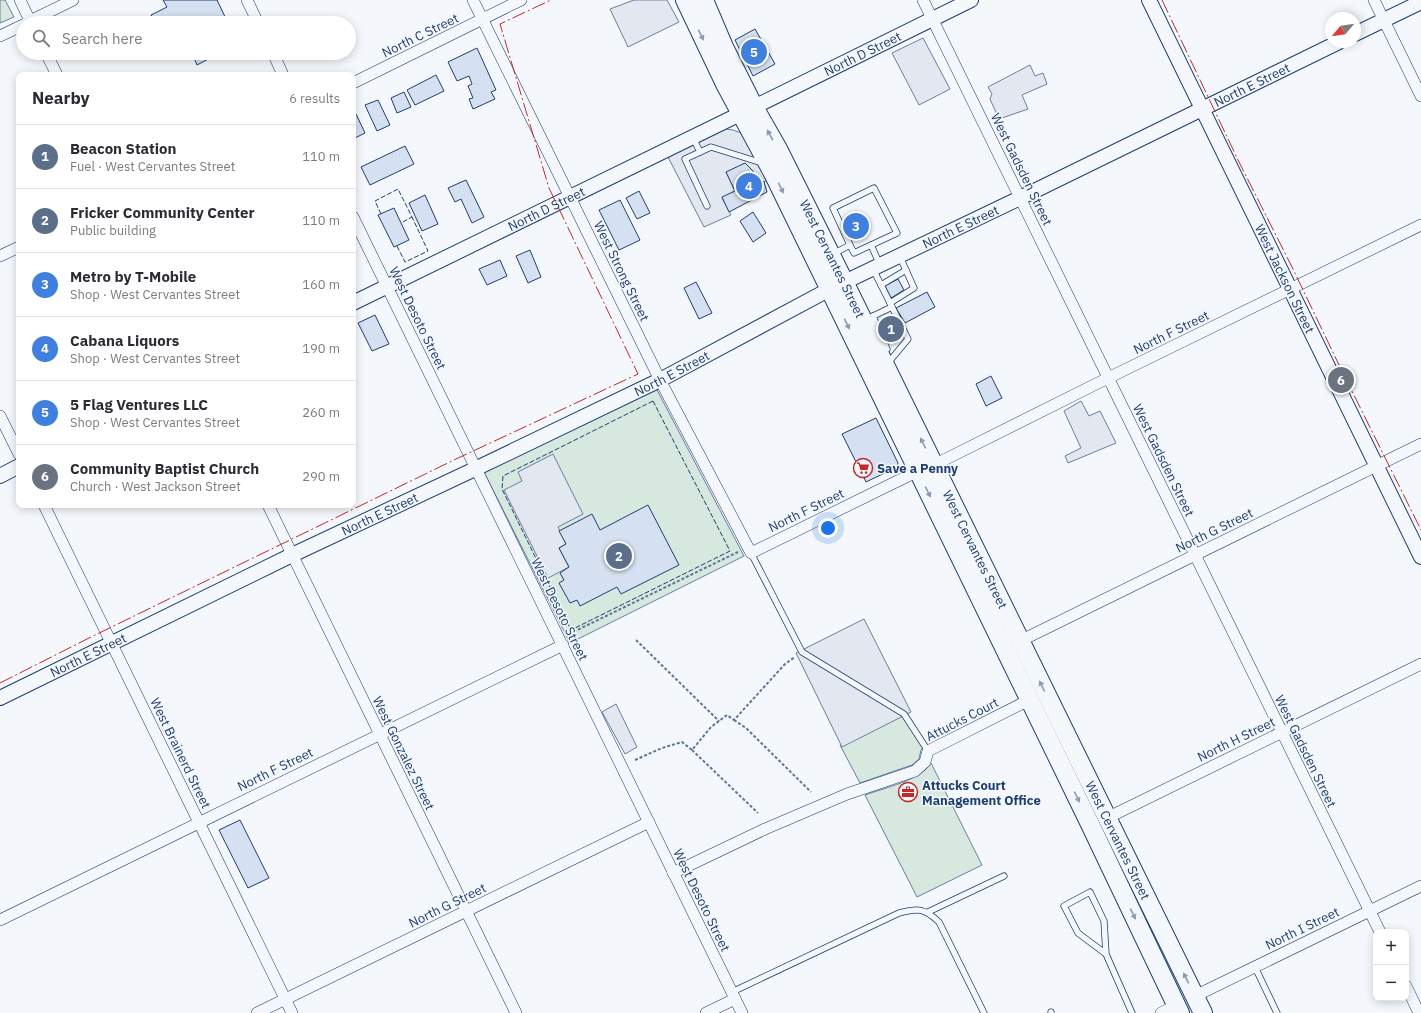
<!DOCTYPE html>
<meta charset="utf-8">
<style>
:root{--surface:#fff;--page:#f7f7f7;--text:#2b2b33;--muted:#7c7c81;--line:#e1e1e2;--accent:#0f766e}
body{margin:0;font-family:"IBM Plex Sans",sans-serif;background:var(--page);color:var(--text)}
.controls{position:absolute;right:12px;bottom:12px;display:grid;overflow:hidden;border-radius:8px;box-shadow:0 2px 10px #0003}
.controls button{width:36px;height:36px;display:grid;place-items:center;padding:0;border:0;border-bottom:1px solid var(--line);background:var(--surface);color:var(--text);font:20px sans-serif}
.compass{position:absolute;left:1325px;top:12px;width:36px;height:36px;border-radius:50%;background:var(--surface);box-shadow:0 2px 10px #0003;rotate:241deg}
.you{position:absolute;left:828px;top:528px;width:14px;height:14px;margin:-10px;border:3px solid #fff;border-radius:50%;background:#1a73e8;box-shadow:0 0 0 6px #1a73e833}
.badge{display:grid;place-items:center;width:26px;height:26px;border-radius:50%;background:var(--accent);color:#fff;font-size:13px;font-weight:700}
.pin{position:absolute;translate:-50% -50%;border:2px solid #fff;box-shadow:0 1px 4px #0006}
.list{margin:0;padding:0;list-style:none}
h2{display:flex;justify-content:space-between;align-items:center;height:52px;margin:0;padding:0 16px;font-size:17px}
h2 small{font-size:13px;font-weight:400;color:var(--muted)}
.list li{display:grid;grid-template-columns:26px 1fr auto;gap:12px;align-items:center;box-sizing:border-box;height:64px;padding:0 16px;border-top:1px solid var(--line)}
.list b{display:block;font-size:15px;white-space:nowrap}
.list p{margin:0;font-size:13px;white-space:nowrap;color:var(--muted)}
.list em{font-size:13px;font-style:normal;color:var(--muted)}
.icon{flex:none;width:22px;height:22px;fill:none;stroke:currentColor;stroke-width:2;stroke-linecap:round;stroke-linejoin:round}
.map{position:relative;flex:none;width:1421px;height:1013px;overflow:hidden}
.search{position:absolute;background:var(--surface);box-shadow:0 2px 10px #0003;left:16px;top:16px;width:340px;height:44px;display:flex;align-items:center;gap:10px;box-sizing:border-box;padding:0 14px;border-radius:22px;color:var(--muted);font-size:15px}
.panel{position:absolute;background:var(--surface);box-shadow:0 2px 10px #0003;left:16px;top:72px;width:340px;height:436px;border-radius:8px}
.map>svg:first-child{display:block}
.green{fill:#d7e8df;stroke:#687fa3}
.parking{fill:#e3e8f0;stroke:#687fa3}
.building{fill:#d5e0f0;stroke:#1d3f73}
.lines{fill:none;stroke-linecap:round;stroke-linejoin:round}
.service-casing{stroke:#1d3f73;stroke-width:7}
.minor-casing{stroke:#1d3f73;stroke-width:12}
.tertiary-casing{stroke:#1d3f73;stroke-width:16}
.primary-casing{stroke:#1d3f73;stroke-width:20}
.path{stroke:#5e769c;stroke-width:2;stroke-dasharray:3 2;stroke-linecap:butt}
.service{stroke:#f4f7fb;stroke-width:5.5}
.minor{stroke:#f4f7fb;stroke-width:11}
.tertiary{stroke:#f4f7fb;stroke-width:14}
.primary{stroke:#f4f7fb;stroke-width:18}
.fence{stroke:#1d3f73;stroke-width:1;stroke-dasharray:5 2;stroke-linecap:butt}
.power{stroke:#c62828;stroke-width:1;stroke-dasharray:14 3 2 3;stroke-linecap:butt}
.oneway{fill:#889bb7}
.labels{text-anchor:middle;stroke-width:3;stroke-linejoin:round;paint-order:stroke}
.street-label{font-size:13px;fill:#1d3f73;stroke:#f4f7fb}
.poi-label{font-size:13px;font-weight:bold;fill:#1d3f73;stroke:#f4f7fb;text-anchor:start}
</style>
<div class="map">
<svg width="1421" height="1013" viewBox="0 0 1421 1013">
<rect width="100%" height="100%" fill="#f4f7fb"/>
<g class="green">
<path d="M0 0H5L14 17 0 23Z"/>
<path d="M656 388 744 556 570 643 484 472Z"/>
<path d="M907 713 924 747 921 750 919 759 912 765 860 783 840 745Z"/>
<path d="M931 763 982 865 917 897 865 795C884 788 921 780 931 763Z"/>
</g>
<g class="parking">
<path d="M634 0H667L679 22 628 47 610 9Z"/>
<path d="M923 38 950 89 919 105 892 53Z"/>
<path d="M1030 65 1035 76 1043 73 1047 84 1022 95 1028 109 999 119 990 99 992 94 988 87Z"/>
<path d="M726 129 733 130 741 133 768 180 764 182 726 172 735 191 722 198 731 215 704 227 668 157Z"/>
<path d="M1081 401 1089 416 1100 411 1116 443 1068 463 1065 456 1081 448 1064 411Z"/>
<path d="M553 454 583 514 558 527 566 544 559 548 569 567 548 578 504 490 522 481 518 472Z"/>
<path d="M864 619 911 712 842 747 796 653Z"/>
<path d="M616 704 637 747 625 754 602 712Z"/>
</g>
<g class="building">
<path d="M163 0H217L228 23H155L151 15 167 7Z"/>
<path d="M755 29 775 64 753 76 735 40Z"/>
<path d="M477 48 496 90 491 92 495 99 473 109 469 99 473 98 468 86 472 84 469 76 457 81 448 62Z"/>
<path d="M192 53H220L197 65Z"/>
<path d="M436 75 444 91 415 105 407 90Z"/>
<path d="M404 92 411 107 397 113 391 98Z"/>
<path d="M378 100 390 125 377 131 365 105Z"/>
<path d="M356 114 365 133 353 139V116Z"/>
<path d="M405 146 414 164 370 185 361 167Z"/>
<path d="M745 163 764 182 767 192 729 212 722 197 735 191 726 172Z"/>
<path d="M466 180 484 217 472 223 461 199 455 202 448 188Z"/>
<path d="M639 191 650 213 637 219 626 198Z"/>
<path d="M425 195 438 224 422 231 409 203Z"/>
<path d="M620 200 640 240 619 250 599 210Z"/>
<path d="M394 208 409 240 394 247 378 215Z"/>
<path d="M753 212 766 233 753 242 740 221Z"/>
<path d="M530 250 541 277 528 283 516 256Z"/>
<path d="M500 260 507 276 487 285 479 269Z"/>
<path d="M898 279 904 290 891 298 885 286Z"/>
<path d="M696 282 712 313 699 319 684 288Z"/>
<path d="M927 292 935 307 905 323 896 308Z"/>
<path d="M375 315 389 344 372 351 358 323Z"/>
<path d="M892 317 902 338 890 343 880 322Z"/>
<path d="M991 376 1002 398 986 406 976 384Z"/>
<path d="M876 418 898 463 897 467 866 482 842 434Z"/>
<path d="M648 505 679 565 621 594 617 587 580 606 577 600 570 603 559 583 564 580 560 573 569 567 559 548 566 544 559 531 592 514 600 530Z"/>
<path d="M240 820 269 878 248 888 219 830Z"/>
</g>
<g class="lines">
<defs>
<g id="service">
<path d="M693 138 700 152"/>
<path d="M707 206 685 159 711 147 762 163"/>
<path d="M871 245 880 265"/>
<path d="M833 254 850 245 833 208 874 188 897 233 854 253 850 245"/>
<path d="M873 269 908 339 888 363"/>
<path d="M881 285 906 270"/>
<path d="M890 303 914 288 900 257"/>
<path d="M873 316 887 349"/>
<path d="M871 317 892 307"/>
<path d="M751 553 802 652 904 714 928 751"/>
<path d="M928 912 1004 876"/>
<path d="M1106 954 1104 921 1090 892 1064 906 1078 933 1106 954 1132 1013"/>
<path d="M1255 967 1277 1013"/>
<path d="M732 992 899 913C919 908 924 908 939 922L984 1013"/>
<path d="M1051 1012V1013"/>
</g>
<g id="minor">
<path d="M20 0 31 23"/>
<path d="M247 0 258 23"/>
<path d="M473 0 660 380 751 553 918 471"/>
<path d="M923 0 1380 932"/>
<path d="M1374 0 1421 96"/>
<path d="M26 23 73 0"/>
<path d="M0 36 23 25"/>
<path d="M46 53 57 75"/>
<path d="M273 53 283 75"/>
<path d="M353 83 521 0"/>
<path d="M353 217 742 1013"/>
<path d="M0 256 19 247"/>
<path d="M0 416 19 454"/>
<path d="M934 465 1108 378 1421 225"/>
<path d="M44 505 292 1013"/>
<path d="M268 505 516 1013"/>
<path d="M1020 641 1421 444"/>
<path d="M1107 818 1421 664"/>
<path d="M673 873 765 829 847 794 915 771 925 762 928 751 1029 700"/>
<path d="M0 920 563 645"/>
<path d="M1406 986 1419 1013"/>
<path d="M1195 996 1421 886"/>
<path d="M257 1013 649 822"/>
<path d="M706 1013 735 999"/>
<path d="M1161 1013 1177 1005"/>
</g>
<g id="tertiary">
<path id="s1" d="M1149 0 1421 557"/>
<path d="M1355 34 1421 2"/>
<path id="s2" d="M754 107 971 0"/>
<path id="s3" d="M353 303 740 114"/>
<path d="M0 476 19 466"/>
<path id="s4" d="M0 698 292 555 475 469 660 380 830 289 1020 198 1339 42"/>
</g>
<g id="primary">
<path d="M685 0 725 84 774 175 1090 824 1180 1013"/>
<path id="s5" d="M704 0 724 47 754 107 778 149 831 255 1203 1013"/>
</g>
</defs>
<use href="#service" class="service-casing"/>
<use href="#minor" class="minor-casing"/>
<use href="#tertiary" class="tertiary-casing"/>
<use href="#primary" class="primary-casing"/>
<g class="path">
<path d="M569 634 738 552"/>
<path d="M636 640 719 721"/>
<path d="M734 720 746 728 811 792"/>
<path d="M692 750 758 813"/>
<path d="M635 760 662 748 682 742 692 750 711 727 727 715 734 720 785 664 795 657"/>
</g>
<use href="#service" class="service"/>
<use href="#minor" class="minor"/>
<use href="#tertiary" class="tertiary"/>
<use href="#primary" class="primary"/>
<g class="fence">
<path d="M381 214 375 201 398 189 412 217 401 223"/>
<path d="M397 246 405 262 428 251 412 217"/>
<path d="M653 401 730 551 571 630 502 489 503 476Z"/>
</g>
<g class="power">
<path d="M1162 0 1239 162 1293 269 1340 367 1421 530"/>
<path d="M0 683 89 638 456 459 638 374 549 188 500 24 551 0"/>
</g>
</g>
<defs><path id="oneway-solid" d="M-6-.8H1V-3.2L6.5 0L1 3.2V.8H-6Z"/></defs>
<g class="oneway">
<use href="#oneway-solid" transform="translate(701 35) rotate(64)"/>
<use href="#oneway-solid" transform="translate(770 135) rotate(-119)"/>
<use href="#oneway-solid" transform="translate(781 188) rotate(64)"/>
<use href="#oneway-solid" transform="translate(847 324) rotate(64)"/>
<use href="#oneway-solid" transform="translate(923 443) rotate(-116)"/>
<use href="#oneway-solid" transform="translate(928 492) rotate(64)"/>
<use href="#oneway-solid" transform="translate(1042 686) rotate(-116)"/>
<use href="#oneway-solid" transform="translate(1077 797) rotate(64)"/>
<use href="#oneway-solid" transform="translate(1133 914) rotate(64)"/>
<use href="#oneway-solid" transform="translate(1186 978) rotate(-116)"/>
</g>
<defs>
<symbol id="supermarket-ring" viewBox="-11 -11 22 22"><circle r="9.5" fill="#f4f7fb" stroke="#c62828" stroke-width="1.5"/><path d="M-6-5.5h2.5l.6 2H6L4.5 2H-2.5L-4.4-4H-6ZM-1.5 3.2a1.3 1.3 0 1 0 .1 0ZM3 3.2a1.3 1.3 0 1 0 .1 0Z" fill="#c62828"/></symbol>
<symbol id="office-ring" viewBox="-11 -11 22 22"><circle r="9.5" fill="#f4f7fb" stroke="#c62828" stroke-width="1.5"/><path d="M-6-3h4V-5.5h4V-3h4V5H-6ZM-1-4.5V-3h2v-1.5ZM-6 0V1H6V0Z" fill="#c62828"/></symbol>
</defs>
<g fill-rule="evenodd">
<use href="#supermarket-ring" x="852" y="457" width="22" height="22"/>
<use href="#office-ring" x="897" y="781" width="22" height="22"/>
</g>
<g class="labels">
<g class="street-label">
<text transform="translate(420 35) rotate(-26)" y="5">North C Street</text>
<text dy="5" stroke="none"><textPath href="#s2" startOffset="121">North D Street</textPath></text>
<text dy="5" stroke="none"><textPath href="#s4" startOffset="1394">North E Street</textPath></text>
<text transform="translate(1022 169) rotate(64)" y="5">West Gadsden Street</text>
<text dy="5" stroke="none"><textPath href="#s3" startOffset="215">North D Street</textPath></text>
<text dy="5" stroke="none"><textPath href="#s4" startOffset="1070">North E Street</textPath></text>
<text dy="5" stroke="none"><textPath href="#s5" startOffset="289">West Cervantes Street</textPath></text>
<text transform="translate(622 271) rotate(64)" y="5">West Strong Street</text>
<text dy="5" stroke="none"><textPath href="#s1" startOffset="310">West Jackson Street</textPath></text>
<text transform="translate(418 318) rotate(64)" y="5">West Desoto Street</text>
<text transform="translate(1171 332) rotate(-26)" y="5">North F Street</text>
<text dy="5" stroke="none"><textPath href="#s4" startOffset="746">North E Street</textPath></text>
<text transform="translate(1164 460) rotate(64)" y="5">West Gadsden Street</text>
<text transform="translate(806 510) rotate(-26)" y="5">North F Street</text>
<text dy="5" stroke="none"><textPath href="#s4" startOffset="422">North E Street</textPath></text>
<text transform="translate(1214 530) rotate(-26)" y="5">North G Street</text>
<text dy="5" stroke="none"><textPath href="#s5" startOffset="613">West Cervantes Street</textPath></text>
<text transform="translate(560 609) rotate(64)" y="5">West Desoto Street</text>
<text dy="5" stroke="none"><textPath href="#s4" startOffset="98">North E Street</textPath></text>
<text transform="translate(962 719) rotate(-27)" y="5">Attucks Court</text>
<text transform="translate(1236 739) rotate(-26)" y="5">North H Street</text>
<text transform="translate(1306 751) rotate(64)" y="5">West Gadsden Street</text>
<text transform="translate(181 753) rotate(64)" y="5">West Brainerd Street</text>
<text transform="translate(404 753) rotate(64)" y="5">West Gonzalez Street</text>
<text transform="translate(275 769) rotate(-26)" y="5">North F Street</text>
<text dy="5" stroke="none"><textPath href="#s5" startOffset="937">West Cervantes Street</textPath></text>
<text transform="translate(702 900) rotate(64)" y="5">West Desoto Street</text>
<text transform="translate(447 905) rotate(-26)" y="5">North G Street</text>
<text transform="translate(1302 928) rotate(-26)" y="5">North I Street</text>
</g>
<g class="poi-label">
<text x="877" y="473">Save a Penny</text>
<text x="922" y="790">Attucks Court<tspan x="922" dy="15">Management Office</tspan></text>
</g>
</g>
</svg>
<div class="controls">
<button>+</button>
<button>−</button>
</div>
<svg class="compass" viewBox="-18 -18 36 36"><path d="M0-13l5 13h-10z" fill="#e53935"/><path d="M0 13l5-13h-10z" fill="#7c7c81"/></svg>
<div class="you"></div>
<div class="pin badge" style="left:891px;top:329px;background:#5c6f8a">1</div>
<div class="pin badge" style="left:619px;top:556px;background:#5c6f8a">2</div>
<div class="pin badge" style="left:856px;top:226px;background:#3f7fe0">3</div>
<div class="pin badge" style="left:749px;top:186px;background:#3f7fe0">4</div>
<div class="pin badge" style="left:754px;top:52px;background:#3f7fe0">5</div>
<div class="pin badge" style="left:1341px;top:380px;background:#6b7280">6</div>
<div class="search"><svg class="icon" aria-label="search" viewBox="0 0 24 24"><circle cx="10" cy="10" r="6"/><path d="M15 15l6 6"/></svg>Search here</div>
<section class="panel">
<h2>Nearby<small>6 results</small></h2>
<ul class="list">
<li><span class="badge" style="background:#5c6f8a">1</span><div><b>Beacon Station</b><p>Fuel · West Cervantes Street</p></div><em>110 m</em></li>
<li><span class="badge" style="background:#5c6f8a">2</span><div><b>Fricker Community Center</b><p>Public building</p></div><em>110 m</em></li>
<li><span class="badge" style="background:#3f7fe0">3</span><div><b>Metro by T-Mobile</b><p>Shop · West Cervantes Street</p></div><em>160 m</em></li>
<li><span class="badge" style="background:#3f7fe0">4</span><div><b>Cabana Liquors</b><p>Shop · West Cervantes Street</p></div><em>190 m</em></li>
<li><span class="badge" style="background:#3f7fe0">5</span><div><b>5 Flag Ventures LLC</b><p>Shop · West Cervantes Street</p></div><em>260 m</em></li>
<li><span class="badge" style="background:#6b7280">6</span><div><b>Community Baptist Church</b><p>Church · West Jackson Street</p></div><em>290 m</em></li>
</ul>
</section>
</div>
